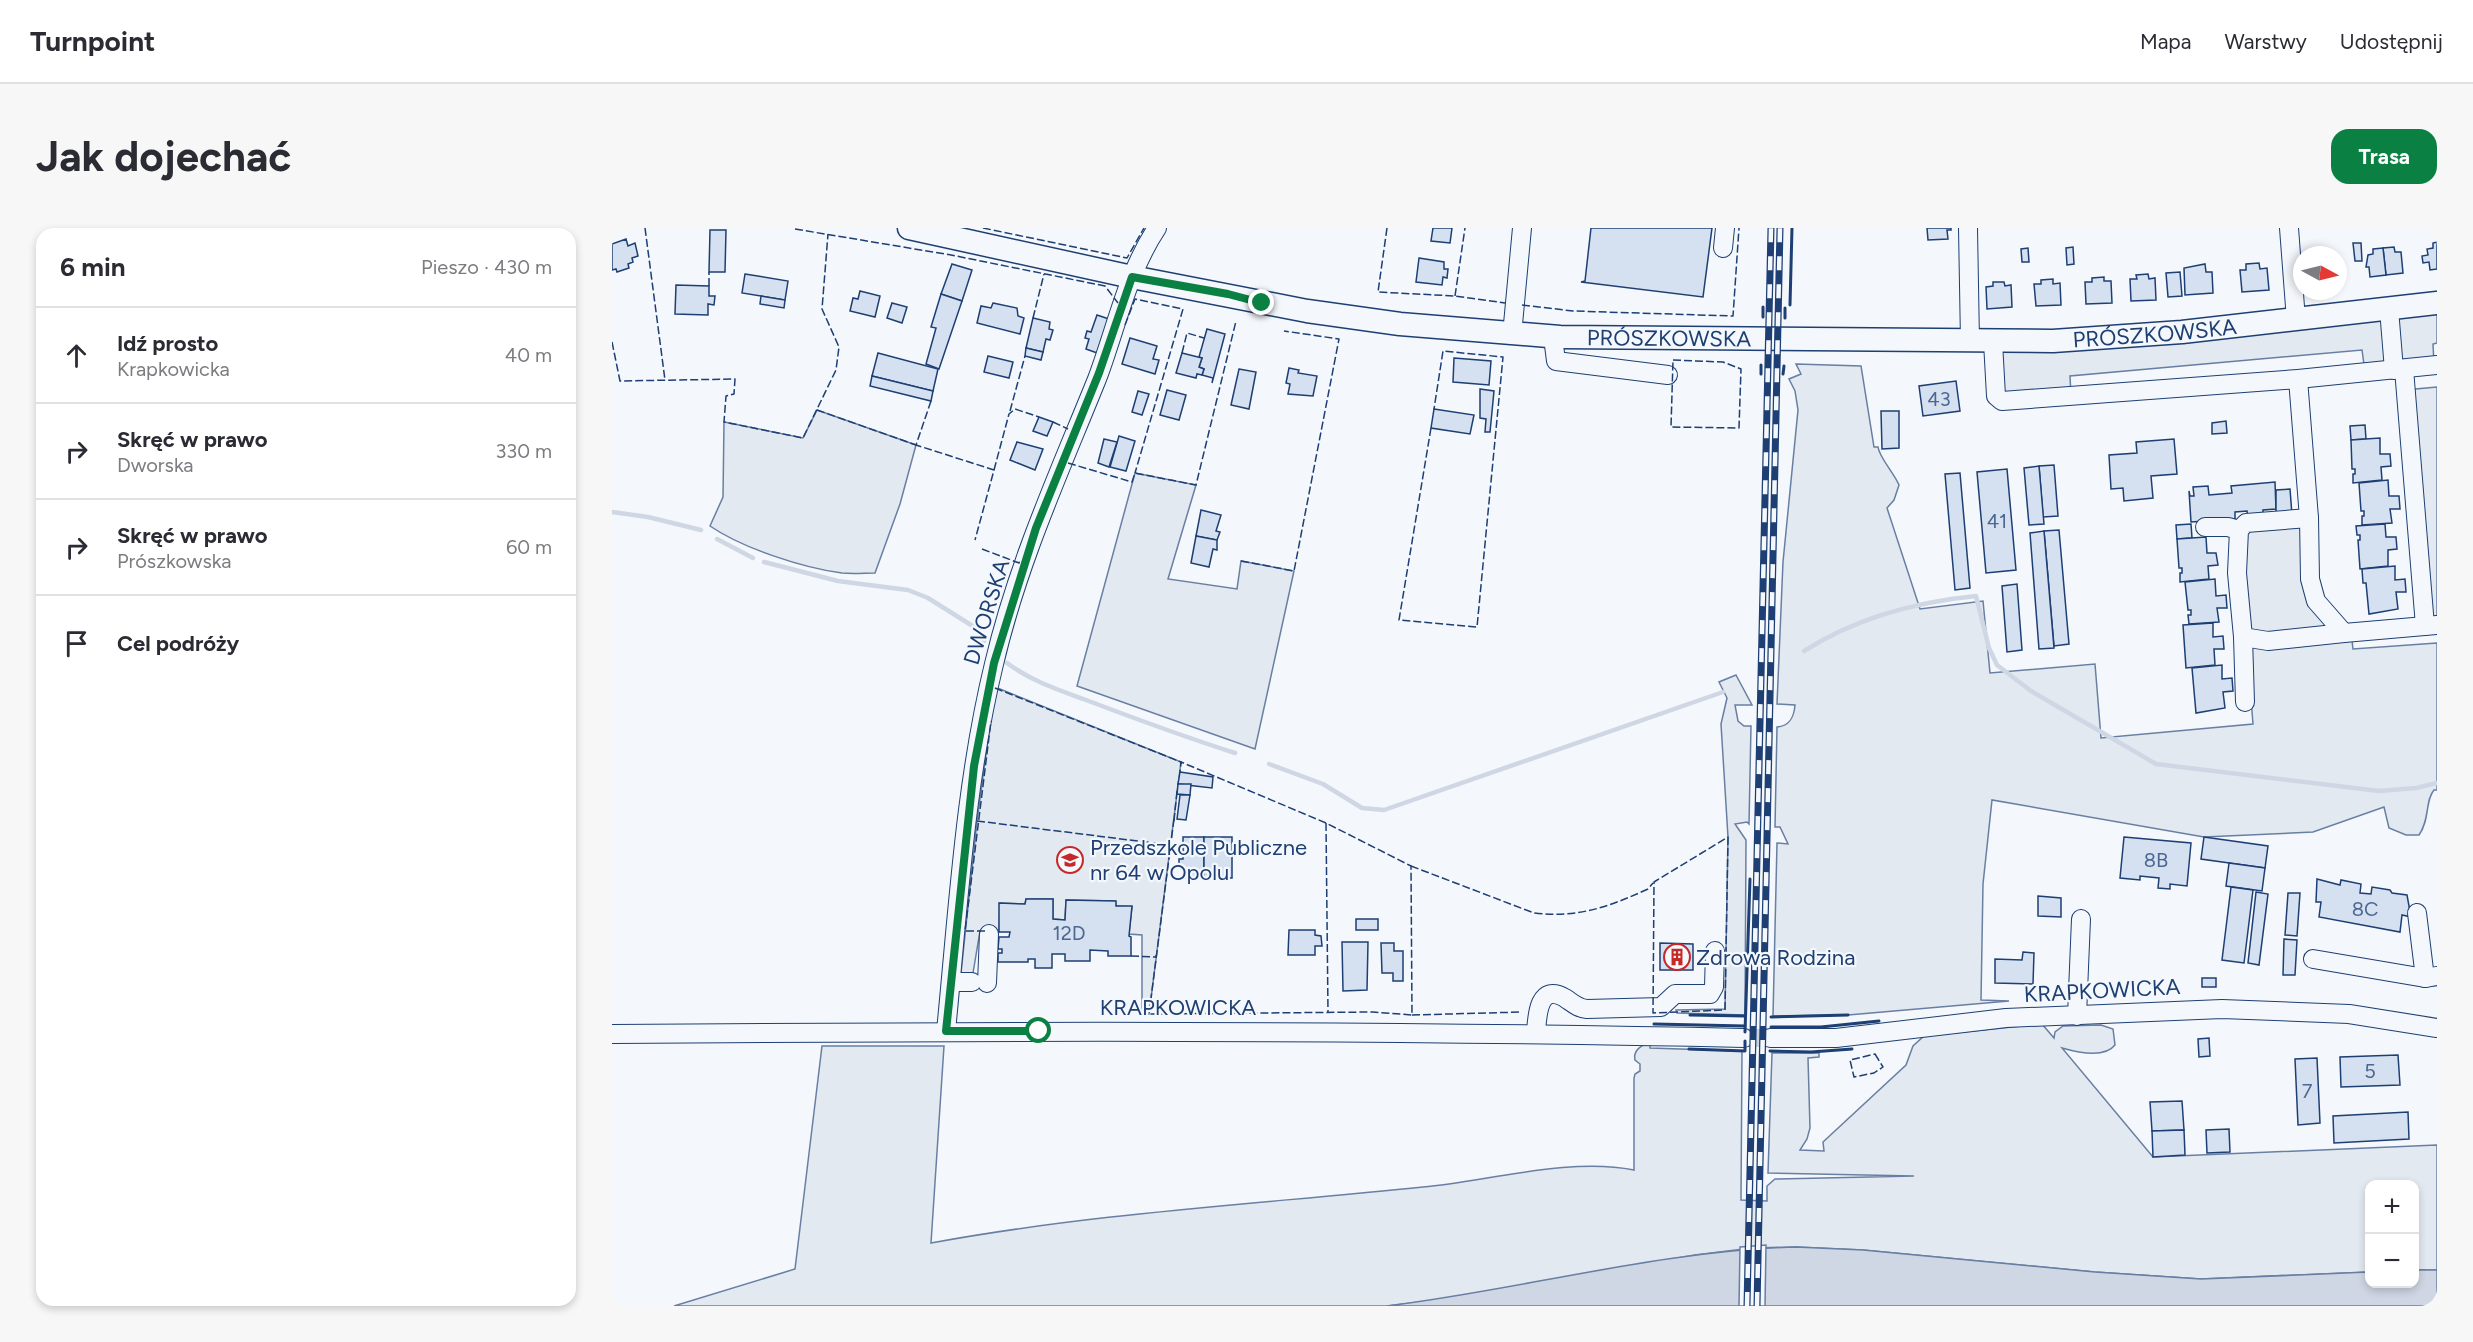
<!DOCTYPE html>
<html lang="pl">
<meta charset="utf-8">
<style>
:root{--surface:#fff;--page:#f7f7f7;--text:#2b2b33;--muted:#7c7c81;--line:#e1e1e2;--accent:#0b8043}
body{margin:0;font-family:Figtree,sans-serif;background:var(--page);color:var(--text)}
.controls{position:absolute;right:18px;bottom:18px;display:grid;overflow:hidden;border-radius:12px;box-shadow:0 3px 9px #0003}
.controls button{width:54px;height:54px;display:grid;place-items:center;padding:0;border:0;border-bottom:2px solid var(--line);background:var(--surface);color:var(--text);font:30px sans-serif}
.compass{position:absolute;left:1681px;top:18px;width:54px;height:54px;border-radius:50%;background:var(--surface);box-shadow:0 3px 9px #0003;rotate:97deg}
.stop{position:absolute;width:18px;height:18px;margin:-14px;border:4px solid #0b8043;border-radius:50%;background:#fff}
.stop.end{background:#0b8043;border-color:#fff;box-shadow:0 2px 6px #0008}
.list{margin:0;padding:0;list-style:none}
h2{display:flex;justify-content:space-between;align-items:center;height:78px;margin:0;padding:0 24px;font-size:26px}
h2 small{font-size:20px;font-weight:400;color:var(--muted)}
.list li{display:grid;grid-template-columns:39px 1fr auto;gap:18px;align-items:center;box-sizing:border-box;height:96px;padding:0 24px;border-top:2px solid var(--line)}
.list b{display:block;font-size:22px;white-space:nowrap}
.list p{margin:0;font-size:20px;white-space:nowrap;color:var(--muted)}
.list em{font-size:20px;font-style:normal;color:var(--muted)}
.icon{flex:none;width:33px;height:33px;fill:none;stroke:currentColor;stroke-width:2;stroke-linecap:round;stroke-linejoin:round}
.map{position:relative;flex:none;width:1825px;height:1078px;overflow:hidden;border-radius:18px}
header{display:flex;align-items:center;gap:36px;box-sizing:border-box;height:84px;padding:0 30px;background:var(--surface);border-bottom:2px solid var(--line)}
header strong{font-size:28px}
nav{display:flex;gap:33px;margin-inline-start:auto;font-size:21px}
.intro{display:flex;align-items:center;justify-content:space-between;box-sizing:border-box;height:144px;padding:0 36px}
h1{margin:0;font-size:42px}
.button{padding:15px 27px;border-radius:18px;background:var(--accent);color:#fff;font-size:21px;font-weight:700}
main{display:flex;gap:36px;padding:0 36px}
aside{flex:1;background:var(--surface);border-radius:18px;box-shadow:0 3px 9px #0003}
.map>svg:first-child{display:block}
.green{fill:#e3e9f0;stroke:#687fa3;stroke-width:1.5}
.water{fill:#cfd7e4;stroke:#687fa3;stroke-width:1.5}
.pier{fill:#f4f7fb;stroke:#687fa3;stroke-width:1.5}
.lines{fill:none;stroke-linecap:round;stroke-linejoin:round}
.stream{stroke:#cfd7e4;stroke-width:4.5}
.building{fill:#d5e0f0;stroke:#1d3f73;stroke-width:1.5}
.minor-tunnel{stroke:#c9d2e0;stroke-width:18;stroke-dasharray:18 9;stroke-linecap:butt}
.minor-casing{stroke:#1d3f73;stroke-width:20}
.major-casing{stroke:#1d3f73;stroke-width:25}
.minor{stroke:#f4f7fb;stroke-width:18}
.major{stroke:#f4f7fb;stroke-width:22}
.rail-casing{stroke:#1d3f73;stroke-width:7}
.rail{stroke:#f4f7fb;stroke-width:4.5;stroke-dasharray:14;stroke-linecap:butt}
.fence{stroke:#1d3f73;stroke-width:1.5;stroke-dasharray:8 3;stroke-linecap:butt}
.wall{stroke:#1d3f73;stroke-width:3}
.route{stroke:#0b8043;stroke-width:8}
.labels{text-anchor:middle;stroke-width:4.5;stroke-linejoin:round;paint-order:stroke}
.number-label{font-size:20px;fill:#4b6792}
.street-label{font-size:22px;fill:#1d3f73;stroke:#f4f7fb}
.poi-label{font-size:22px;fill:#1d3f73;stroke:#f4f7fb;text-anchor:start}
</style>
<header>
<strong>Turnpoint</strong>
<nav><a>Mapa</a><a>Warstwy</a><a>Udostępnij</a></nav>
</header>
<div class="intro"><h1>Jak dojechać</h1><a class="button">Trasa</a></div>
<main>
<aside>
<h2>6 min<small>Pieszo · 430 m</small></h2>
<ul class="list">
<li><svg class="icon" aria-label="ahead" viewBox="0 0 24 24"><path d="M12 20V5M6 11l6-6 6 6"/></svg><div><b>Idź prosto</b><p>Krapkowicka</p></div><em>40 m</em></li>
<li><svg class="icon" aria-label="right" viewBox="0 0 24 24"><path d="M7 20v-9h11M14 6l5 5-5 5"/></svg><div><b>Skręć w prawo</b><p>Dworska</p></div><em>330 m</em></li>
<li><svg class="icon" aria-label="right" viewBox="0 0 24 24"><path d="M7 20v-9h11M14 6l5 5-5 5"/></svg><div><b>Skręć w prawo</b><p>Prószkowska</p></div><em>60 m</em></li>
<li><svg class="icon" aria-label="arrive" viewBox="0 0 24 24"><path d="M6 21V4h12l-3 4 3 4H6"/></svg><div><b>Cel podróży</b></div></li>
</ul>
</aside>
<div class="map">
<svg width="1825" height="1078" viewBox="0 0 1825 1078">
<rect width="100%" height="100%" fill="#f4f7fb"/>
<g class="green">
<path d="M1825 75V115L1821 116 1822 137 1753 144 1750 122 1458 148 1459 168 1390 173 1381 114Z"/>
<path d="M1184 136 1249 138 1262 219H1266C1267 229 1282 245 1287 257L1282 272 1275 280 1308 381 1371 373 1378 445 1483 436 1489 510 1641 496 1626 306 1697 290 1704 373 1739 404 1741 421 1825 415V562H1822C1813 572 1818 592 1807 607H1794L1777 600 1772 579 1701 604 1592 609 1380 572 1371 656 1369 772 1397 773 1236 787 1161 788 1165 615 1176 616 1168 599H1163L1165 499C1178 498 1182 489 1183 477L1165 476 1171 334 1186 182 1183 163 1177 151 1189 146Z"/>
<path d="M1825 159V397L1813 398 1793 162Z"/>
<path d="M205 182 304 217 288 276 263 345C253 345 241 346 230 345 191 340 130 320 98 298L111 269 112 194 191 210Z"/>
<path d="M523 245 584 257 556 351 625 361 629 333 682 343 643 521 465 458Z"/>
<path d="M1124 447 1140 477H1123L1126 493 1132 498H1139L1137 596 1135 594 1123 596 1134 612 1133 787 1065 785 1064 782 1113 781 1116 609 1109 496 1115 470 1107 454Z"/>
<path d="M383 459 569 534 537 786H530V707L517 706 520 679 504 678 503 673 454 672 453 692 441 691V671H414L413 676 388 675 387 704 368 703 361 745H349L365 593Z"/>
<path d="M1430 796 1442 810 1443 804 1451 798 1489 797 1501 801 1503 817C1492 831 1464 824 1450 820L1541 929 1825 917V1042H1803L1802 956H1758L1757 1044 1589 1051 1483 1044 1251 1022 1184 1019 1140 1020 1083 1027 825 1072 775 1078H62L183 1041 210 818H332L319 1015C482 985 647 976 811 959 876 953 958 929 1022 942V850L1023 846 1028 843V836L1023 832C1021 823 1029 816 1038 816V820L1130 823 1129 972 1155 973V958L1163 951 1302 948 1156 945 1160 825H1207V829L1196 830 1198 900 1195 911 1188 922 1212 923 1211 914 1294 837 1301 818 1312 808Z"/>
</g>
<path class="water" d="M1184 1019 1251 1022 1483 1044 1589 1051 1757 1044 1758 1056H1802L1803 1042H1825V1078H775C912 1061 1046 1023 1184 1019Z"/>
<path class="pier" d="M1154 1017 1153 1078H1127L1128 1019Z"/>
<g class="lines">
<g class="stream">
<path d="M0 284 36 289 89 302"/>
<path d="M105 311 141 330"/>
<path d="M152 334 226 353 296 362 316 370 367 402 372 413"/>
<path d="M1192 423C1244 390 1303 374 1364 368L1377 420 1385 437 1419 463 1544 536 1767 563 1804 560 1825 555"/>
<path d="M395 435C419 453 447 462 474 472 524 491 573 509 623 525"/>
<path d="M657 536 711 556 750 580 772 582 1111 464"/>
</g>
</g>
<g class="building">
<path d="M821 0H840L838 15 819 13Z"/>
<path d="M979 0H1100L1091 69 969 54 973 53Z"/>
<path d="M1315 0H1339V2H1335L1336 11 1316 12Z"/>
<path d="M98 2H114L113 44H97Z"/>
<path d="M14 11 16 18 23 15 26 28 20 30 21 34 16 36 17 40 5 44 4 41 0 42V16Z"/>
<path d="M1825 14V41L1818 42 1817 34 1811 35 1810 28 1816 27 1815 21 1821 20V15Z"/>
<path d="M1741 15H1749L1750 33H1743Z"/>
<path d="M1461 19 1462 36 1455 37 1454 20Z"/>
<path d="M1782 19 1783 24H1789L1791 45 1774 47 1771 20Z"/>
<path d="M1416 20 1417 34H1410L1409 21Z"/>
<path d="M1771 20 1774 47 1758 49 1757 39H1754L1756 27 1761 26V21Z"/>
<path d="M807 30 832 34V41H836L835 50 831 49 830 57 804 54Z"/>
<path d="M1647 35 1648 41 1655 40 1657 62 1630 64 1628 42H1634V36Z"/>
<path d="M340 36 360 42 350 73 329 66Z"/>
<path d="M1593 36 1594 44H1600L1601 65 1573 67 1572 40Z"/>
<path d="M1568 44 1570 68 1556 69 1554 45Z"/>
<path d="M133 46 176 53 173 72 130 65Z"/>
<path d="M1536 46 1537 51 1543 50 1544 72 1519 73 1518 51H1525L1524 47Z"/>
<path d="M1492 49V53H1499L1500 75 1474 76 1473 54H1480V50Z"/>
<path d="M1441 51V56L1448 55 1449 77 1424 78 1422 56H1429V52Z"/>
<path d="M1381 54H1392L1393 58 1399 57 1400 79 1375 81 1374 59 1381 58Z"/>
<path d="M64 57 97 58V68H103L102 77 96 76V87L63 86Z"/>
<path d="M248 63 268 68 263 89 238 83 241 70 246 71Z"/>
<path d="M329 66 350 73 327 141 314 136 324 100 319 99Z"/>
<path d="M149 68 173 72 172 80 148 76Z"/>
<path d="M280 75 295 79 290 95 275 90Z"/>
<path d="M381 75 405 80 406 88 412 90 408 106 365 95 369 78 379 80Z"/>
<path d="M485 87 500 92 488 126 474 121 477 111 473 110 475 103 479 104Z"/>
<path d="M421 90 438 94 437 101 441 102 438 112 434 111 431 124 414 120Z"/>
<path d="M595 101 613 106 600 155 601 150 590 147 592 141 587 139 590 130 587 129Z"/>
<path d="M518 110 545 118 541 131 547 132 543 146 510 136Z"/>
<path d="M414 120 431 124 429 132 413 128Z"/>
<path d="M266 125 326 141 321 163 260 148Z"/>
<path d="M570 125 590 130 587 139 592 141 590 147 585 146 584 150 564 145Z"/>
<path d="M376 128 401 134 397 150 372 144Z"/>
<path d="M842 130 879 133 877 157 841 154Z"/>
<path d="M677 140 687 142 686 145 705 148 701 168 676 166 678 156 674 155Z"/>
<path d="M627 141 644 144 637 181 619 177Z"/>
<path d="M260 148 321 163 319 173 258 158Z"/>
<path d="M1344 153 1348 183 1311 188 1307 158Z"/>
<path d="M868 161 882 163 878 204H873L874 191 868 190Z"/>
<path d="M555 162 574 167 567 192 548 187Z"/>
<path d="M526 163 537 166 530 187 520 184Z"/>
<path d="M822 181 862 187 858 206 819 200Z"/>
<path d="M1269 183H1287V220L1270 221Z"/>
<path d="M427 189 441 194 435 208 421 203Z"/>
<path d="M1614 193 1615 205 1600 206V195Z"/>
<path d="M1753 197 1754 211 1739 212 1738 198Z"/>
<path d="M507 208 523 213 514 243 498 239Z"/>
<path d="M1768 210V226H1778L1779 238 1769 239 1770 252 1741 255V246H1743V241H1740L1739 212Z"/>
<path d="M492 211 505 214 497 239 486 235Z"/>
<path d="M1562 211 1565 246 1539 248 1541 270 1512 273 1511 260 1499 261 1497 227 1525 225 1524 214Z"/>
<path d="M405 214 431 221 423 242 398 232Z"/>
<path d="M1442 237 1446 288 1431 289 1427 238Z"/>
<path d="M1427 238 1432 296 1417 297 1412 240Z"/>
<path d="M1395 241 1404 342 1374 345 1365 244Z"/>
<path d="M1348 245 1358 360 1343 362 1333 246Z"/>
<path d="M1776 252 1777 268H1787L1788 281H1778L1780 295 1750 297V288H1752V283H1749L1747 255Z"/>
<path d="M1663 254 1664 281 1651 282V289L1636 290 1635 283 1623 284V291L1579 294 1577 263 1578 268H1582L1581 259 1596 258 1597 267 1620 265 1619 258Z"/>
<path d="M1678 261 1680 287 1664 288V262Z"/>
<path d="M589 282 609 287 604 303 608 304 605 312 584 308Z"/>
<path d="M1579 296 1580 310 1565 311 1564 297Z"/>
<path d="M1773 296 1774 309H1784L1785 321 1776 322V338L1748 341 1746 312H1748V307H1745L1744 298Z"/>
<path d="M1447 302 1457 416 1442 418 1432 303Z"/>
<path d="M1432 303 1442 420 1427 421 1418 305Z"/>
<path d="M584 308 605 312V322L601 321 597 339 579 335Z"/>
<path d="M1594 309 1595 325H1604L1606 337 1596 338 1597 351 1568 354V345H1570V340H1567L1565 311Z"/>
<path d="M1783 338V352L1793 351 1794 364H1784L1786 381 1757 386 1754 355H1751L1750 341Z"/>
<path d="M1603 351 1604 368 1614 367 1615 380H1605L1607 394 1577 396 1576 387H1579V382H1576L1573 354Z"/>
<path d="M1405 356 1410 422 1395 424 1390 358Z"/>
<path d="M1601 395V409L1611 408 1612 421H1602L1603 437 1574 440 1571 397Z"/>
<path d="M1610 437V451L1620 450 1621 463 1611 464 1613 480 1584 485 1580 440Z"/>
<path d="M568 544 601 549 600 560 566 556Z"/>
<path d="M566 556H579L578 567 565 566Z"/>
<path d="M568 567H578L574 592 565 591Z"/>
<path d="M571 609H592V650H571V639H567V631H571Z"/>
<rect x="592" y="609" width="28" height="41"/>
<path d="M1512 609 1579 615 1575 658 1558 656V661L1546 660 1547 650 1528 648V652L1508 650Z"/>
<path d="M1592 609 1656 618 1653 640 1589 631Z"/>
<path d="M1617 635 1653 640 1650 663 1614 658Z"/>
<path d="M1705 651 1728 657 1729 652 1749 656 1748 665 1759 666 1760 659 1778 662 1780 665 1795 667 1799 689 1790 687 1788 704 1707 689 1709 674H1704Z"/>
<path d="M1619 659 1641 662 1632 735 1610 732Z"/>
<path d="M1644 664 1656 666 1647 737 1636 735Z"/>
<path d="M1676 665H1688L1685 708 1673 707Z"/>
<path d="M1426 668 1449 670V689L1426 688Z"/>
<path d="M414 671H441V691L453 692 454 672 504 673V678H520L517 708 519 709V728H496V723L478 722V733H453V726H440V740H423V731H416V734H386V725H390V721H386L387 709H397L398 704H387V675L413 676Z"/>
<rect x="744" y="691" width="22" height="11"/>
<path d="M677 702H703V707L709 708 710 718H703V727H676Z"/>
<path d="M1672 711 1685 712 1683 747H1671Z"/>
<path d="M730 714H756L755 762 731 763Z"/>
<path d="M769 715H782V723H791V753H781V745H770Z"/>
<path d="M1048 715 1081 716V742H1048Z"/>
<path d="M1411 724 1422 725 1421 756 1383 755V731L1410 732Z"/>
<rect x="1590" y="750" width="14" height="9"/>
<path d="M1597 810 1598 828 1587 829 1586 811Z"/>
<path d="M1786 827 1788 857 1729 859 1728 829Z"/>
<path d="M1705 830 1708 895 1686 897 1683 831Z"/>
<path d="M1570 873 1572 902 1540 903 1538 874Z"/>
<path d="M1796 884 1797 911 1722 915 1721 888Z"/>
<path d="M1617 901 1618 924 1595 925 1594 902Z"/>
<path d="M1572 902 1573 927 1541 929 1540 903Z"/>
</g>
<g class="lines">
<path class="minor-tunnel" d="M1132 810H1158"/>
<defs>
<g id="minor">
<path d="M1356 0 1358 114"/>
<path d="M1677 0 1684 92"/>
<path d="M1111 20 1113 0"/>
<path d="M1777 81 1782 142"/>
<path d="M900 107 910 0"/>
<path d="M941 109 944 133 1056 147"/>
<path d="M1381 114 1384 168 1390 173 1686 151 1825 137"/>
<path d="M1792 141 1813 398"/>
<path d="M1686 151 1697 290 1698 351 1704 373 1732 405 1825 397"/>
<path d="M1697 290 1634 295 1627 302 1625 345 1631 409 1656 413 1732 405"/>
<path d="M1593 299H1616L1627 302"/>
<path d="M1631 409 1633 474"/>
<path d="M1805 685 1813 750"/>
<path d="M1701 731 1813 750 1825 748"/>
<path d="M339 754H360"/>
<path d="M375 755 377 706"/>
<path d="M1465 788 1469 691"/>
<path d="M334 803C346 682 353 555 382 436 405 337 447 245 485 151 504 101 515 45 545 0"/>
<path d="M924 805C925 789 926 754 953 770 961 775 965 780 975 781L1049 779 1063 766H1098L1102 759 1103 723"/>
<path d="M0 806C378 803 755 802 1132 810"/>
<path d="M1158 810H1224L1394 790 1610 781 1737 786 1825 800"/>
</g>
<g id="major">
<path id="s1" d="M297 0 520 49 695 83 788 96 948 109 1441 113 1570 104 1825 75"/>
</g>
</defs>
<use href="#minor" class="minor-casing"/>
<use href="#major" class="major-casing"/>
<use href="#minor" class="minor"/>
<use href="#major" class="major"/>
<defs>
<g id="rail">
<path d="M1135 1078 1159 0"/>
<path d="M1145 1078 1168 0"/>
</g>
</defs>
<use href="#rail" class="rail-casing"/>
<use href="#rail" class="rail"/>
<g class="fence">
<path d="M33 0 53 152"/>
<path d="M371 0 515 30 532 0"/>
<path d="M775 0 766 64 843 68 893 75"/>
<path d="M183 1 339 27 493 58 506 75"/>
<path d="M0 3 11 0"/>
<path d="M97 58V44"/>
<path d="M843 68 853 0"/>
<path d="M910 77 961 83 1121 88 1127 0"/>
<path d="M421 90 432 46"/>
<path d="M513 97 523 71 571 81 523 245"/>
<path d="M0 114 8 153 123 151 122 166 114 168 112 194 191 210 224 142 227 119 210 81 216 6"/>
<path d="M570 125 575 105 592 110"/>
<path d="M1061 132 1111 134 1129 141 1127 200 1059 199Z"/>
<path d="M319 173 304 217 382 242 363 312"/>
<path d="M205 182 304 217"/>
<path d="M398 183 413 128"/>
<path d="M441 194 456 201"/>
<path d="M819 200 787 392 865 399 891 129 831 123 822 181"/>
<path d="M456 235 520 254 523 245 584 257 624 93"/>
<path d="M382 242 397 186 403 181 427 189"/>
<path d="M370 321 407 335 408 332"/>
<path d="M629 333 682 343 727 111 672 103"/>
<path d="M383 460 569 534V536"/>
<path d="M562 591 537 786 761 784 800 787 799 638 714 595 569 534 568 544"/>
<path d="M365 593 558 617"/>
<path d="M562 593 565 563"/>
<path d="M714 595 716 784"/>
<path d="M1116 609 1113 782 1041 785 1042 654Z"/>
<path d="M799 638 922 685C967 690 996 679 1036 661L1041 655"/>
<path d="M373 703H353L379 493"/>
<path d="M519 728 544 729V727"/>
<path d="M800 787 910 784"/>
<path d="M1263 826 1271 839 1262 845 1242 849 1238 832Z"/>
</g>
<g class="wall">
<path d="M1178 77 1180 0"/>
<path d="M1151 89V79"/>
<path d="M1173 90V80"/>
<path d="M1149 146V137"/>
<path d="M1171 146 1172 138"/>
<path d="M1078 787 1133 788"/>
<path d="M1159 789 1236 787"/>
<path d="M1042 796 1133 798"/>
<path d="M1159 799H1209L1267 793"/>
<path d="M1133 804 1138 651"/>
<path d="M1077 821 1133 823V813"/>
<path d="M1158 823 1199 824 1240 821"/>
</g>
</g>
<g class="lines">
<path class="route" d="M427 803H334L362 538 382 435 424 300 487 145 520 49 616 66 650 75"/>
</g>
<defs>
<symbol id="school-ring" viewBox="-11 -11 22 22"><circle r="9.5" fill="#f4f7fb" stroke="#c62828" stroke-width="1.5"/><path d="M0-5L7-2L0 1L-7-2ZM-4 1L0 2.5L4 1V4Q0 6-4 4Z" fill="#c62828"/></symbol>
<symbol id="building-ring" viewBox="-11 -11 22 22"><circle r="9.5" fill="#f4f7fb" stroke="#c62828" stroke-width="1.5"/><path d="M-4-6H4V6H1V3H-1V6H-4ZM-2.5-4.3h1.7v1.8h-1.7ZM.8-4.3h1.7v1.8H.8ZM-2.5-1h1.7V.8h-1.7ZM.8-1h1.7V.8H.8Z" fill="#c62828"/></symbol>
</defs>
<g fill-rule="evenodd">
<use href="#school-ring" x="443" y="617" width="30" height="30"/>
<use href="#building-ring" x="1050" y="714" width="30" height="30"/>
</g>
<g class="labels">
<g class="number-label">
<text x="1327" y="178">43</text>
<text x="1385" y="300">41</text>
<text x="1544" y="639">8B</text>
<text x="1753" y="688">8C</text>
<text x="457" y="712">12D</text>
<text x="1758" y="850">5</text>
<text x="1695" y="870">7</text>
</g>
<g class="street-label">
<text dy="8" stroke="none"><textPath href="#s1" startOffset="1256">PRÓSZKOWSKA</textPath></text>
<text dy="8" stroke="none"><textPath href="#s1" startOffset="770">PRÓSZKOWSKA</textPath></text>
<text transform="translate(374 384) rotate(-73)" y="8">DWORSKA</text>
<text transform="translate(1490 762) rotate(-3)" y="8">KRAPKOWICKA</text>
<text x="566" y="787">KRAPKOWICKA</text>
</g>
<g class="poi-label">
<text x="478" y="627">Przedszkole Publiczne<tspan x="478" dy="25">nr 64 w Opolu</tspan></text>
<text x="1084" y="737">Zdrowa Rodzina</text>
</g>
</g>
</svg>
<div class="controls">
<button>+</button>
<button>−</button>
</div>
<svg class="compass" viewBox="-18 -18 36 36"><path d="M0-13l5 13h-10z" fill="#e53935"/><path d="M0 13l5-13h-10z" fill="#7c7c81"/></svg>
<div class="stop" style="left:427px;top:803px"></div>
<div class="stop end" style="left:650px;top:75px"></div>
</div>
</main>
